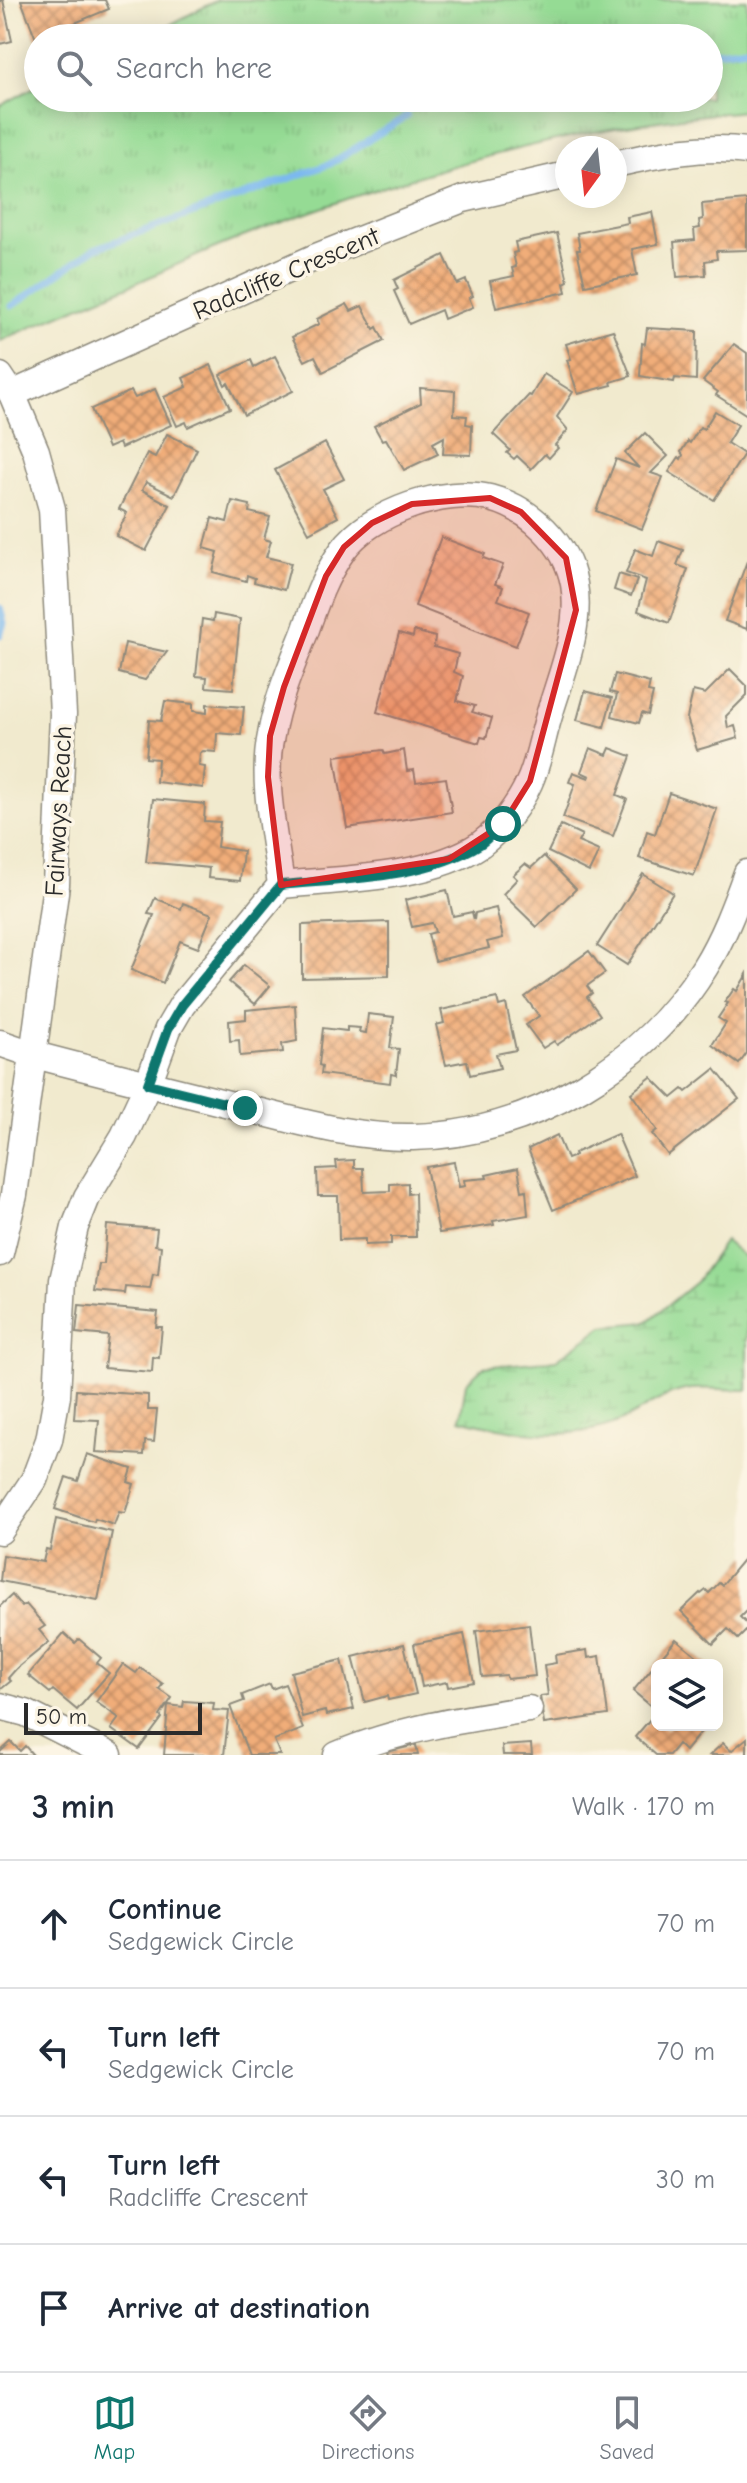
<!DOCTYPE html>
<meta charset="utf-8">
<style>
:root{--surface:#fff;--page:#f6f6f7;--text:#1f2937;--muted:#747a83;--line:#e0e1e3;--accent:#0f766e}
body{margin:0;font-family:"Comic Neue",sans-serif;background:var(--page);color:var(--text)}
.controls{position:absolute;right:24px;bottom:24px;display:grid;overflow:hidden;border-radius:12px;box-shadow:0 4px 20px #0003}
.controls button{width:72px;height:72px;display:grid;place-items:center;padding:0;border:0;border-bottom:2px solid var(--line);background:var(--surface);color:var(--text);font:40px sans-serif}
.compass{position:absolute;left:555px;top:136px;width:72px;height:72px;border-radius:50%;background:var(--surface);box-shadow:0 4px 20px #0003;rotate:195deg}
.scale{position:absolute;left:24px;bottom:20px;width:178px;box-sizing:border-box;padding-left:8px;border:4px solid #2b2b2b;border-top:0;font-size:22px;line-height:28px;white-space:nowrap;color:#2b2b2b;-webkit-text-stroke:6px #fcf5e5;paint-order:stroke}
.stop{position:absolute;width:24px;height:24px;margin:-18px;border:6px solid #0f766e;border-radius:50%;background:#fff}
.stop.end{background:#0f766e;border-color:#fff;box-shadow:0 2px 8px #0008}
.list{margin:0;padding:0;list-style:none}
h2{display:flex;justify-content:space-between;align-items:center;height:104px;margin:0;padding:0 32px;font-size:34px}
h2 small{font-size:26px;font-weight:400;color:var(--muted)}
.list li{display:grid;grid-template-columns:52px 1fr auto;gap:24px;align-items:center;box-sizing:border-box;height:128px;padding:0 32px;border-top:2px solid var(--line)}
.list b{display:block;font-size:30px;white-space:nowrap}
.list p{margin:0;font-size:26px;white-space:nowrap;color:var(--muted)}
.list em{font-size:26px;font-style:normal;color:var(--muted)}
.icon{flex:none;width:44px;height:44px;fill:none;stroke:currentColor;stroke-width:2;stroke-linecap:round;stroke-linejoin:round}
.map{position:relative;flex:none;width:747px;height:1755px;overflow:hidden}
.search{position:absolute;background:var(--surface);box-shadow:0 4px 20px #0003;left:24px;right:24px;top:24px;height:88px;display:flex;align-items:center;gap:20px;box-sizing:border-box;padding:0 28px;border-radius:44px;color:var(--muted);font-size:30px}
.sheet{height:616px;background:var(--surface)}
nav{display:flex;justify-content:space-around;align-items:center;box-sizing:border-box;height:112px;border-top:2px solid var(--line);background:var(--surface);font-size:22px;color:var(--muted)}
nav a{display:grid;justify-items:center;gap:4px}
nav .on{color:var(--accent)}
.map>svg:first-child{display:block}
.grass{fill:url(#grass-tufts);stroke:#608360;stroke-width:2}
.wetland{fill:url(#wetland-marsh);stroke:#608360;stroke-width:2}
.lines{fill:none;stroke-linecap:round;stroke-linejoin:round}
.stream{stroke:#7cb9ef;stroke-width:7}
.building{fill:url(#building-cross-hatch)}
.minor-casing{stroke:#8e8a7c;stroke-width:29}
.minor{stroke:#fff;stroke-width:26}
.route{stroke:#0f766e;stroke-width:10}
.marked{fill:#d62828;fill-opacity:0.2;stroke:#d62828;stroke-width:6;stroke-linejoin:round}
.labels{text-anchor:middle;stroke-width:7;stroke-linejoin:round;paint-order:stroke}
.street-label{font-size:26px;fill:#2b2b2b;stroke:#fcf5e5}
</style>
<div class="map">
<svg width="747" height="1755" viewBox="0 0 747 1755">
<defs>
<pattern id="grass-tufts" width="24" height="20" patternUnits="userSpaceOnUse" patternTransform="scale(2)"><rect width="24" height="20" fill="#95db94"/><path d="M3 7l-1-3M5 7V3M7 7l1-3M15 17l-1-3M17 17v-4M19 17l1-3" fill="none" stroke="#81bc80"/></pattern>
<pattern id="wetland-marsh" width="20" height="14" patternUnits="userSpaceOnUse" patternTransform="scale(2)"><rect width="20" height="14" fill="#95db94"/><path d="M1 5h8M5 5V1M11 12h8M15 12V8" fill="none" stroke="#81bc80"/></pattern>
<pattern id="building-cross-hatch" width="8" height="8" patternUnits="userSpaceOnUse" patternTransform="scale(2)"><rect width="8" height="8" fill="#f1ad79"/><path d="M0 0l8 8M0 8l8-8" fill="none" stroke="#c38d63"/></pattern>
</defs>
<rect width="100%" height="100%" fill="#fcf5e5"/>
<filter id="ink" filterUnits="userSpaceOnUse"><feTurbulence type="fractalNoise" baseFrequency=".0125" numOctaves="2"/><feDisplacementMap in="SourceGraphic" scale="16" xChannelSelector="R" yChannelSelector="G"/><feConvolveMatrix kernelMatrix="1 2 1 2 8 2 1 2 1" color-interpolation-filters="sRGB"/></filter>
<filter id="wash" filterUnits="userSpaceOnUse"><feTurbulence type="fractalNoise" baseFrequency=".006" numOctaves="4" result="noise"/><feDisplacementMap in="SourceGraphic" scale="32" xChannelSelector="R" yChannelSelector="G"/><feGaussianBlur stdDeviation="1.8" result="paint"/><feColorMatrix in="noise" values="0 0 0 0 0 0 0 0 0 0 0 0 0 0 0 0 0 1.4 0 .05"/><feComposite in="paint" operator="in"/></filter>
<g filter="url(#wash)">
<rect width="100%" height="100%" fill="#f1eace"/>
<path class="grass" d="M217 0H747V111C574 124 396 177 235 240 201 253 168 269 134 284 90 302 44 321 0 341V106L38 85V98H709V38H145Z"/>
<path class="wetland" d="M725 1241 747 1259V1390C729 1390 709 1387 691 1389 663 1392 638 1415 613 1424 563 1442 509 1432 460 1419L466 1383 483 1367 556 1360 603 1326 647 1322 696 1282Z"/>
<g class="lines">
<g class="stream">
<path d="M709 52 747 47"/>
<path d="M427 106 456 98"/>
<path d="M12 306 94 249 330 164 407 116"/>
<path d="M0 608 4 623 0 635"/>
</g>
</g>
<g id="blocks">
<g class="building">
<path d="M0 0H3L12 41 0 44Z"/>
<path d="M21 0H105L109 9 36 39Z"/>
<path d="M747 200V250L716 251 717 259 705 261 706 275 677 277 674 242 695 240 694 229 700 228 699 220 703 219 702 204Z"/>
<path d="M652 212 658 244 632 249 637 275 585 285 577 250H580L577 233 628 223 627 217Z"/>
<path d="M557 233 568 281 564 283 566 292 496 308 490 281 514 276 512 268 516 267 513 253 517 252 515 242Z"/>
<path d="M444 255 457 284 466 280 473 296 469 298 473 307 444 319 441 310 409 324 394 291 398 289 394 280Z"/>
<path d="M347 304 351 311 362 306 374 329 377 327 384 341 323 372 315 356 305 361 292 337 319 324 317 319Z"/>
<path d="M647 328 697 331 696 380 675 378 674 382 640 376 642 343 645 344Z"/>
<path d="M613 330 631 376 611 382 612 385 578 394 567 360 571 359 566 344Z"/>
<path d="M734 344 747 353V415L716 395 718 392 703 381Z"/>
<path d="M275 356 293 391 244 415 228 383 225 385 220 375 251 360 254 367Z"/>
<path d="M211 365 230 408 188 427 186 422 177 426 164 397 187 387 183 378Z"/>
<path d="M544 374 573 392 557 417 568 430 555 445 558 448 549 458 545 454 531 469 517 456 514 459 507 453 510 450 493 434 529 395 531 396Z"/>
<path d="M420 388 455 391 454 415 467 416 466 424 472 425 471 455 443 454 444 437 433 443 438 454 404 470 386 439 382 440 374 426 421 403Z"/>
<path d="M155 389 171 425 121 448 119 443 108 448 91 409 131 391 135 398Z"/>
<path d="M715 411 738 425 727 443 744 454 714 500 669 472 679 457 681 459 683 455 681 452 688 441 690 443 700 427 704 429Z"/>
<path d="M645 433 668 456 651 473 663 477 642 529 596 511 616 459 639 468 625 453Z"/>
<path d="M167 434 197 449 174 496 146 482 142 490 170 505 146 551 116 536 127 513 119 509 147 453 155 457Z"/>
<path d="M325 443 344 479 323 489 338 517 309 533 275 470Z"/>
<path d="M232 501 250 505 249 512 270 517 264 539 271 541 266 557 291 563 284 590 254 582 255 578 247 575 246 581 213 572 218 552 204 548 212 518 227 522Z"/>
<path d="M441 537 485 554 483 558 503 565 495 584 503 587 498 600 529 612 516 646 415 606Z"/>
<path d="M658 541 683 550 677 565 688 569 669 623 638 611 646 580 626 573 635 549 653 556Z"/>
<path d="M747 561V629L725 621Z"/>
<path d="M619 574 637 580 631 596 614 590Z"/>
<path d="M214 614 240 619 233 689 206 687 207 677 196 676 202 619 213 621Z"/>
<path d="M414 631 435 637 434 647 458 654 454 672 463 676 457 701 475 706 472 712 492 718 486 738 481 737 479 743 377 712 399 633 413 637Z"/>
<path d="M125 643 167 652 145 680 119 673Z"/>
<path d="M730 669 747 686V695L726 716 728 728 735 726 738 738 697 750 687 718 693 691 705 694Z"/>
<path d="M615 674 650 683 648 692 653 693 648 715 642 713 639 723 612 716 617 694 610 692Z"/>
<path d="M585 691 612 698 604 727 577 720Z"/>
<path d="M165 701 193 704V711L207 713V704L244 707 241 735 217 733 216 752 203 751 200 753 199 766 205 767 203 788 156 782 158 759 146 758 149 720 161 721Z"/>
<path d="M590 748 607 755 610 748 631 756 617 795 627 799 613 836 563 818 575 784 569 782 573 772 589 778 590 776 581 772Z"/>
<path d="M383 750 385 754 404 750 407 771 414 770 416 782 446 778 452 812 347 828 335 756Z"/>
<path d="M669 793 717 809 694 876 639 858 647 831 655 834Z"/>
<path d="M153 799 205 804 204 821 220 822 217 847 243 851 240 881 208 878 209 868 146 862Z"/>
<path d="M561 825 582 835 578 842 599 851 589 872 548 852Z"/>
<path d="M544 856 576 889 537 927 503 894 517 879 513 875 525 864 531 868Z"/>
<path d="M643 874 673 893 627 965 597 946Z"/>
<path d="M447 890 453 916 472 912 474 920 475 913 496 908 503 938 487 942 489 948 435 961 428 934 435 932 432 923 412 927 405 900Z"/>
<path d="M155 898 181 909 183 903 212 914 198 948 180 941 163 983 131 970 154 915 148 914Z"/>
<path d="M389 922V976L302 978V925Z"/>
<path d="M589 951 605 973 587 986 592 993 587 997 600 1015 557 1045 554 1041 543 1048 526 1025 539 1016 525 997Z"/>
<path d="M244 965 270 986 255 1004 229 982Z"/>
<path d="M747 974V1053L739 1064 712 1045 726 1023 718 1018 728 1003 725 1002 734 989 737 991Z"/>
<path d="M497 998 499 1006 506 1004 516 1050 496 1054 500 1068 470 1075 467 1061 446 1065 436 1025 444 1023 441 1010Z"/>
<path d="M295 1005 297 1041 282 1044 283 1052 240 1056 239 1040 230 1041 229 1021 246 1019V1010Z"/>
<path d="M368 1014 394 1017 390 1048 399 1049 396 1075 391 1074 390 1083 321 1074 322 1066 319 1065 323 1028 347 1031V1027L360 1028 359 1032 366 1033Z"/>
<path d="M715 1069 739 1099 668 1155 652 1134 657 1130 631 1093 651 1077 672 1098 683 1089 686 1092Z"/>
<path d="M617 1134 635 1176 553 1210 528 1149 557 1135 567 1159 575 1156 574 1153Z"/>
<path d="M354 1160V1168H363L364 1192 390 1191V1184L408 1183V1194L415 1193 416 1237H391V1244L365 1245V1239L339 1240 338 1196H318L317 1169 337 1168 336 1161Z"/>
<path d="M454 1162 459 1187 465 1186 464 1180 487 1178 486 1175 518 1168 522 1191 526 1190 528 1215 493 1221 494 1225 439 1233 426 1167Z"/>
<path d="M107 1225 157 1229 155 1245 161 1246 158 1275 153 1274 150 1289 126 1287 125 1294 95 1291 99 1264H104Z"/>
<path d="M79 1305 158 1312 156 1327H162L159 1358 153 1357 152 1372 104 1368 108 1336 76 1333Z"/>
<path d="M76 1390 148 1395V1410H157L154 1442 145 1441 144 1455 96 1452 99 1420 74 1419Z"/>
<path d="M87 1454 132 1469 128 1482 134 1484 125 1513 119 1512 114 1525 95 1519 94 1522 55 1509 66 1477 78 1481Z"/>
<path d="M56 1519 112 1532 98 1600 0 1581 3 1555 43 1562 46 1549 50 1550Z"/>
<path d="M747 1555V1610L740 1617 747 1624V1630L738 1639 728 1629 713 1644 681 1611 700 1593 701 1594 706 1590 709 1593 719 1583 722 1585Z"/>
<path d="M12 1595 22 1607 26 1604 45 1626 39 1630 49 1642 16 1669 8 1678 11 1681 0 1690V1606Z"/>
<path d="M529 1624 535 1676 507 1679 506 1675 482 1677 476 1631Z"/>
<path d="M64 1633 75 1643 79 1639 101 1658 97 1663 109 1673 77 1710 53 1690 50 1693 28 1675Z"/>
<path d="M464 1634 474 1682 448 1687 447 1682 422 1687 414 1644Z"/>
<path d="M676 1639 708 1665H657V1711L633 1691Z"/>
<path d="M404 1644 416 1694 388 1700 387 1696 365 1702 353 1657Z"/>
<path d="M587 1650 588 1658 600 1656 608 1715 544 1724 540 1696 548 1695 544 1665 556 1663 555 1655Z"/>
<path d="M342 1660 354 1709 326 1715 325 1711 302 1717 291 1672Z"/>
<path d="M123 1664 136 1673 140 1668 163 1684 159 1689 172 1698 160 1716 162 1718 139 1749 111 1729 119 1718 96 1702Z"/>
<path d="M270 1684 272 1689 285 1684 303 1729 274 1740 280 1755H249L230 1706 244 1701 242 1695Z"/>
<path d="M184 1701 214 1703 213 1710 229 1711 224 1755H164L168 1705 183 1707Z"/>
<path d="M652 1717 657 1721V1725L667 1729 671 1725H702L705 1727 685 1751 678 1744 669 1755H656L635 1737Z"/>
<path d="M747 1738V1755H710L723 1743 731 1751Z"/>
<path d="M11 1742 20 1751 25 1746 33 1755H0V1752Z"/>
<path d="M531 1744 532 1755H503L502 1746Z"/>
<path d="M416 1745 418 1755H388L387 1752Z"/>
</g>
</g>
</g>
<g filter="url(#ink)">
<use href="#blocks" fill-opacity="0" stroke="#8e8a7c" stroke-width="2"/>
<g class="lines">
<defs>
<g id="minor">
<path d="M615 164C658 154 703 145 747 151"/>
<path d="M0 376 12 394 36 451 52 509 63 714 56 885 14 1195 0 1253"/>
<path d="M12 394 316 257 463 199 567 175"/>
<path d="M0 1043 35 1055C103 1073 172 1090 241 1107 298 1121 353 1138 413 1137 529 1135 645 1066 705 967 723 938 735 906 747 873"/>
<path d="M0 1531 34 1480 49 1440 57 1396 63 1280 75 1227 87 1197 124 1136 148 1084 168 1029 182 1005 281 885C342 879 429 879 481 844 501 829 519 805 529 783 538 764 542 740 548 719 560 677 582 629 574 584 567 544 530 508 490 498 445 487 370 512 343 550 325 575 315 603 305 632 292 665 277 699 271 735 261 782 275 837 281 885"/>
<path d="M0 1706 26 1713 109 1755"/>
<path d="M337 1755C398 1729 464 1719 529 1709"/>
</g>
</defs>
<use href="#minor" class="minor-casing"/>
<use href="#minor" class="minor"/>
</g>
</g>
<g class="lines" filter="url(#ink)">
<path class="route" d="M245 1108 148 1084 168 1029 182 1005 281 885C343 879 426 878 480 844 488 839 495 830 503 824"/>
</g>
<path class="marked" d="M490 498 521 512 566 558 576 610 530 781 503 824 449 859 281 885 268 777 270 736 284 687 326 576 344 547 372 523 412 504Z"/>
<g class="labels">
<g class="street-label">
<text transform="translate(286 273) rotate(-23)" y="9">Radcliffe Crescent</text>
<text transform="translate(58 811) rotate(-87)" y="9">Fairways Reach</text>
</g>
</g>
</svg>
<div class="controls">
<button><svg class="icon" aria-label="layers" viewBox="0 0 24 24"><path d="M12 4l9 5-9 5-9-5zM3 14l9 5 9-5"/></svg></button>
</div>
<svg class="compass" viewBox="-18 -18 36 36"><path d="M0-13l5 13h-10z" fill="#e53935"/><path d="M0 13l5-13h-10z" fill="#747a83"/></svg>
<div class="scale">50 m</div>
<div class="stop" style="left:503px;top:824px"></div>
<div class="stop end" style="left:245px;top:1108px"></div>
<div class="search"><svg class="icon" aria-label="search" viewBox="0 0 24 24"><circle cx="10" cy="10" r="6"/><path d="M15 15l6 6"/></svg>Search here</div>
</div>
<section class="sheet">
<h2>3 min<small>Walk · 170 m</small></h2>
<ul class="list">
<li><svg class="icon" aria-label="ahead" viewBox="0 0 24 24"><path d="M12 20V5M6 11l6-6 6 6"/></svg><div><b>Continue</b><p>Sedgewick Circle</p></div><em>70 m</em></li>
<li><svg class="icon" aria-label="left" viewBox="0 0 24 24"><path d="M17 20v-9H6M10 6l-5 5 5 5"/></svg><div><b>Turn left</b><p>Sedgewick Circle</p></div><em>70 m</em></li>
<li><svg class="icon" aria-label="left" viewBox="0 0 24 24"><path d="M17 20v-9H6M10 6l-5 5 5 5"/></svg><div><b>Turn left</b><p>Radcliffe Crescent</p></div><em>30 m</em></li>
<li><svg class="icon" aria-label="arrive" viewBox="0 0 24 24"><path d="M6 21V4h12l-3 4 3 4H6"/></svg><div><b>Arrive at destination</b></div></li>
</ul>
</section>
<nav>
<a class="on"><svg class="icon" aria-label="map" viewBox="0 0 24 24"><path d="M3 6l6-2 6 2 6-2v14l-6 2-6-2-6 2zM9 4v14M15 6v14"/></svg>Map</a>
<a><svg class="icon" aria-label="directions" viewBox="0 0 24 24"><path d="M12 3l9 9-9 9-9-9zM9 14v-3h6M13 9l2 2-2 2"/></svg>Directions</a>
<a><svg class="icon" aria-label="saved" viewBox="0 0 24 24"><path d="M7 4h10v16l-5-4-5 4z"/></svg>Saved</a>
</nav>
